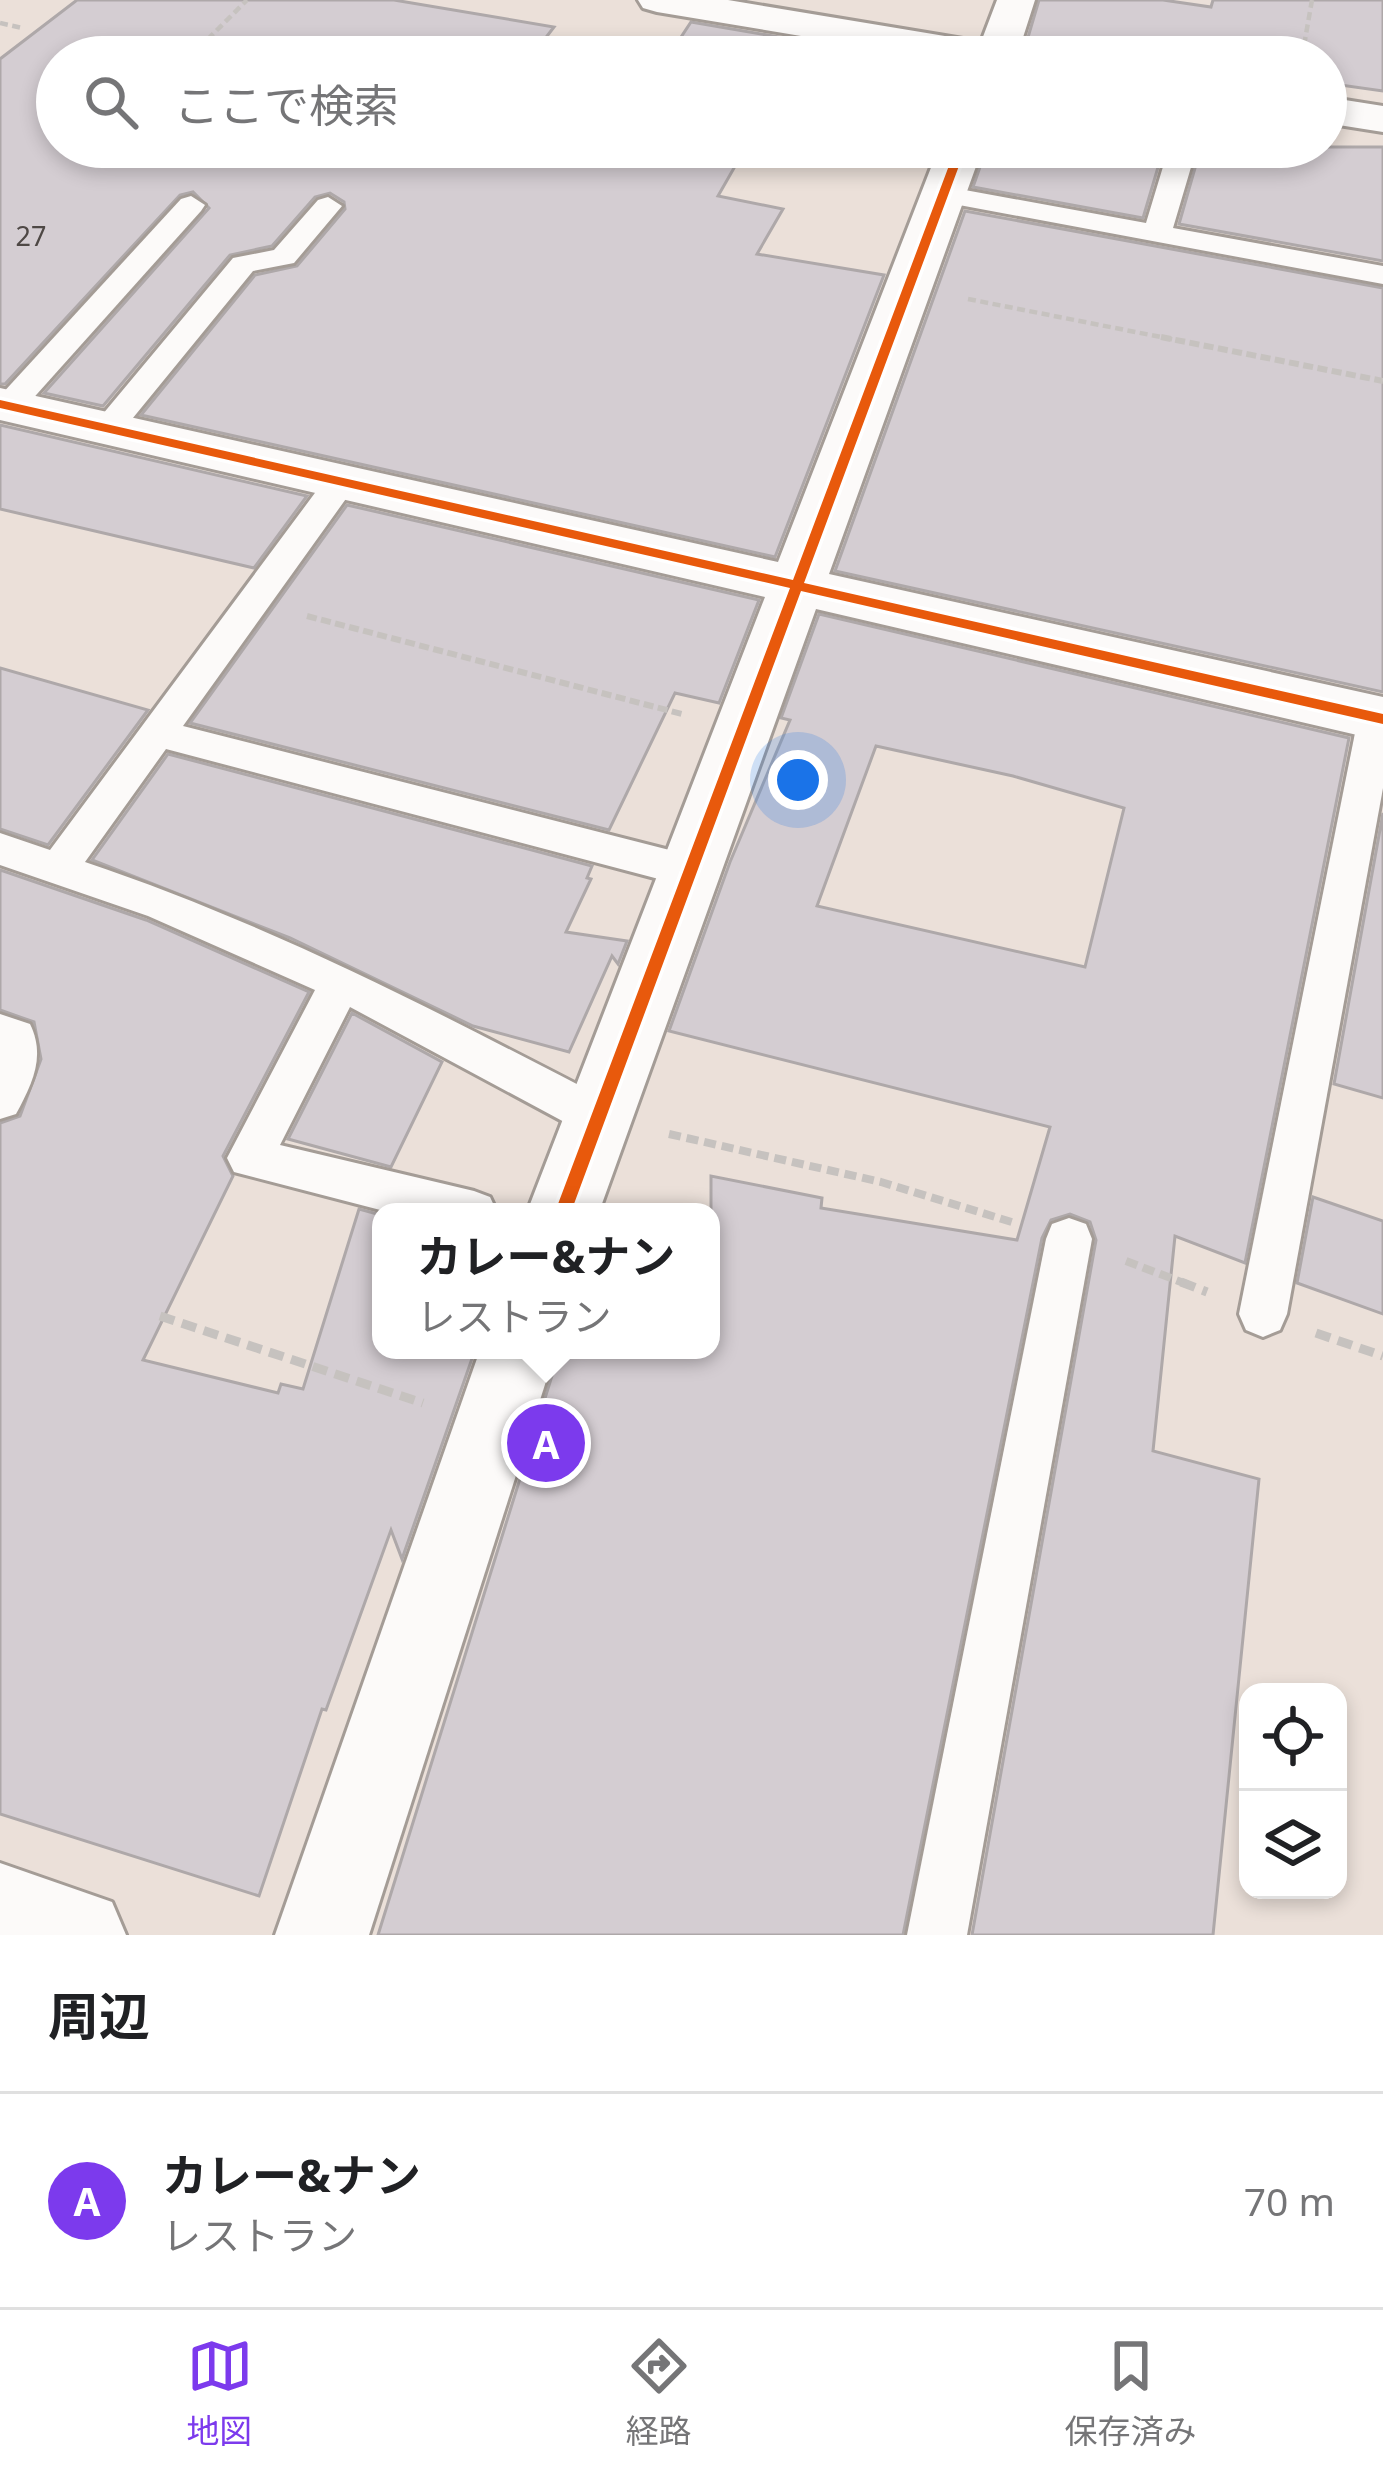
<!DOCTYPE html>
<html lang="ja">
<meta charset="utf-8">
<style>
:root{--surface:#fff;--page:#f2f2f2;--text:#202124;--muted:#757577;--line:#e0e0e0;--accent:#7c3aed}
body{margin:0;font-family:"Noto Sans","Noto Sans JP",sans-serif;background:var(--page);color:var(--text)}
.controls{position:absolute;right:36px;bottom:36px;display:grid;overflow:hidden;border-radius:24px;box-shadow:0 6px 18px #0003}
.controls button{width:108px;height:108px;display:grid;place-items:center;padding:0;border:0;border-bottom:3px solid var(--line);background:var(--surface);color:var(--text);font:60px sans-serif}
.you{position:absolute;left:798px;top:780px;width:42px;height:42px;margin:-30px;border:9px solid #fff;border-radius:50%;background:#1a73e8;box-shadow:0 0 0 18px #1a73e833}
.badge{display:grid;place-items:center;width:78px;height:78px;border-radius:50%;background:var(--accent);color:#fff;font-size:39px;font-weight:700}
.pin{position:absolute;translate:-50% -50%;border:6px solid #fff;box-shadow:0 3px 12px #0006}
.popup{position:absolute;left:372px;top:1203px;width:348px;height:156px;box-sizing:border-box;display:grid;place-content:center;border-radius:24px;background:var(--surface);filter:drop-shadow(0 3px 9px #0005);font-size:39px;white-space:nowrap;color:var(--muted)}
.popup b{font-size:45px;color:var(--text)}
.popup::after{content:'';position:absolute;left:50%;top:100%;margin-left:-24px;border:24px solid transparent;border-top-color:var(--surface)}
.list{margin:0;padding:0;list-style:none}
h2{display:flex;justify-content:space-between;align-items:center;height:156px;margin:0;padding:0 48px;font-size:51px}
h2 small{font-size:39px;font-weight:400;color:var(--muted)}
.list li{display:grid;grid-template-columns:78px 1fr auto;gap:36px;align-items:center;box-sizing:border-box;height:216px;padding:0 48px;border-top:3px solid var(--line)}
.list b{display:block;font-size:45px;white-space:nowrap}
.list p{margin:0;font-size:39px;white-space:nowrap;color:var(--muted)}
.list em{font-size:39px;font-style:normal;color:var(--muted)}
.icon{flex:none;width:66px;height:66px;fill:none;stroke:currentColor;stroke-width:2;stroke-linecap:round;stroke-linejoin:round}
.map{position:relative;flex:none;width:1383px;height:1935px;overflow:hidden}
.search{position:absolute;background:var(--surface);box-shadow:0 6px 18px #0003;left:36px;right:36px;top:36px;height:132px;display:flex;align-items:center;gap:30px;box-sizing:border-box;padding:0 42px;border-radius:66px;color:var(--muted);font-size:45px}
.sheet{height:372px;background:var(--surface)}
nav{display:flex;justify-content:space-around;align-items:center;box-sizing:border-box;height:168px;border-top:3px solid var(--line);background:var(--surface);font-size:33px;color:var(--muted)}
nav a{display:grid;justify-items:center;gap:6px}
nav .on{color:var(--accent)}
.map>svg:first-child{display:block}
.building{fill:#d4cdd2;stroke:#aea8a9;stroke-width:3;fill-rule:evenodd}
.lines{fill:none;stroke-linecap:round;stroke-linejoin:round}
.lane-casing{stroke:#a49c96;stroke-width:6}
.street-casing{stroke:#a49c96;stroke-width:6}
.path-far3{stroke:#c6c2bf;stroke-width:4.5;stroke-dasharray:8 4.5;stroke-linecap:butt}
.path-far2{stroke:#c6c2bf;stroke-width:6;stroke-dasharray:10 4.5;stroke-linecap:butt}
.path-far1{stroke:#c6c2bf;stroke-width:8;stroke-dasharray:12 6;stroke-linecap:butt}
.path{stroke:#c6c2bf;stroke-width:9;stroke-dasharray:15 8;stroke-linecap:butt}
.lane{fill:#fcfaf9;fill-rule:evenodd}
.street{fill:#fcfaf9;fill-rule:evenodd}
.cycleway-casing{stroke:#fff;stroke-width:7}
.cycleway{fill:#e8590c;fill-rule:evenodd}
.labels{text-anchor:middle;stroke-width:9;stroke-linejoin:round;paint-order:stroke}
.far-number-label{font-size:27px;fill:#4e4845}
</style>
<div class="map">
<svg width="1383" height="1935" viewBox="0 0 1383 1935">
<rect width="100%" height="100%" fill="#ebe0d9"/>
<g class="building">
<path d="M77 0H394L554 27 531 57H57V147H746L718 196 783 209 757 254 884 275 775 557 141 415 255 275 297 266 345 209 344 202 330 193 315 197 272 246 230 255 103 406 44 393 209 208 193 192 180 195 5 384H0V59Z"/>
<path d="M1039 0H1163L1211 7 1213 0H1383V91L1326 83V57H1127L1026 44Z"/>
<path d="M691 22 808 42 799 57H668Z"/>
<path d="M987 147H1164L1143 218 973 187Z"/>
<path d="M1201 147H1383V261L1179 224Z"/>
<path d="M965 211 1383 288V692L835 571Z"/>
<path d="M0 425 307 496 254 568 0 509Z"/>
<path d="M347 505 759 600 719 703 675 693 609 830 190 723Z"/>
<path d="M819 614 1349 738 1245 1263 1175 1236 1153 1451 1259 1479 1213 1935H972L1096 1240 1090 1222 1070 1214 1051 1220 1042 1238 903 1935H378L560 1350H711V1176L822 1198 821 1208 1017 1240 1050 1127 669 1031 730 862 790 720 781 718ZM876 746 1013 776 1124 808 1085 967 817 906Z"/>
<path d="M0 668 148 710 48 845 0 829Z"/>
<path d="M168 754 592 866 587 878 591 879 566 932 627 941 618 964 612 956 569 1052 473 1026 290 938 92 860Z"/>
<path d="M1383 813V1098L1334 1084Z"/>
<path d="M0 870 146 920 309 992 223 1156 233 1176 143 1360 278 1393 281 1384 303 1389 359 1209 381 1215V1350H475L402 1559 391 1530 326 1710 322 1709 259 1896 0 1814V1123L20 1116 41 1059 34 1022 0 1010Z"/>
<path d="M352 1013 442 1062 391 1167 288 1139Z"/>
<path d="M1313 1197 1383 1221V1314L1297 1283Z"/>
</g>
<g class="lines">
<defs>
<g id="lane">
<path d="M1169 147H1197L1173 228 1383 266V284L943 202 929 194 943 186 1146 223Z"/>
<path d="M191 196 205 205 201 211 20 413 0 414V396L181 199Z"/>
<path d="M328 197 342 206 294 263 253 271 119 435H97L92 428 97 421 233 258 274 250 318 200Z"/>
<path d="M341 471 353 474 358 482 183 726 689 855 703 860 709 871 703 882 689 887 166 749 85 862C270 924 440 1013 613 1103L619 1117 613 1131 597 1136 581 1131 350 1007 280 1145 474 1191 490 1197 497 1212H388L234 1172 227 1158 315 990 148 916 0 865V833L50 850 329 474Z"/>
<path d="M1377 704 1383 706V788L1287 1314 1280 1330 1263 1337 1246 1330 1239 1314 1358 718 1364 708Z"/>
<path d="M0 1014 30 1024C46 1057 32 1084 16 1114L0 1119Z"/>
<path d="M1069 1218 1086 1224 1092 1239 967 1935H907L1046 1239 1052 1224Z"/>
</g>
<g id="street">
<path d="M638 0H728L981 42 997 0H1035L1018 53 1020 57H927L657 12 643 8Z"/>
<path d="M1326 97 1383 106V132L1326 123Z"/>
<path d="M939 147H983L829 574 1383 697V741L816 609 599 1212H527L765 597 0 420V388L778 562Z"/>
<path d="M480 1350H556L369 1935H275Z"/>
<path d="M0 1863 112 1902 126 1935H0Z"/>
</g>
</defs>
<use href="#lane" class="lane-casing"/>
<use href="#street" class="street-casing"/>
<g class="path-far3">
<path d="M0 23 22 28"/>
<path d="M190 57 247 0"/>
<path d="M1302 57 1312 0"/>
<path d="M968 299 1176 340"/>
</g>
<g class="path-far2">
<path d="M1161 337 1383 381"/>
<path d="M307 616 682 714"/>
</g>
<g class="path-far1">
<path d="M669 1134 881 1182 1015 1223"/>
<path d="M1126 1261 1189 1285"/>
</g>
<g class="path">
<path d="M1181 1282 1207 1292"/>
<path d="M160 1316 423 1403"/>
<path d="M1316 1333 1383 1356"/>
</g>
<use href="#lane" class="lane"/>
<use href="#street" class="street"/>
<defs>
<path id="cycleway" d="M956 147H966L804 583 1383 714V724L801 591 571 1212H555L790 588 0 408V400L793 580Z"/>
</defs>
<use href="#cycleway" class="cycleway-casing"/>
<use href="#cycleway" class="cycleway"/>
</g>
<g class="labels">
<g class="far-number-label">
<text x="31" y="246">27</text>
</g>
</g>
</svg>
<div class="controls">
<button><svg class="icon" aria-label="locate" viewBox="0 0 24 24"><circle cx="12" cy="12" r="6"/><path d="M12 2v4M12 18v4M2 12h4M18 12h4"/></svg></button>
<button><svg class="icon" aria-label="layers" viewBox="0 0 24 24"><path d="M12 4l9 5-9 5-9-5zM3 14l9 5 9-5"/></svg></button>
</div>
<div class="you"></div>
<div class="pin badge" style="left:546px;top:1443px">A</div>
<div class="popup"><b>カレー&amp;ナン</b>レストラン</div>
<div class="search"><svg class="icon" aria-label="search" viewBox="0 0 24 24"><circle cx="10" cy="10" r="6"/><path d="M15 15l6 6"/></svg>ここで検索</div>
</div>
<section class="sheet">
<h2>周辺<small></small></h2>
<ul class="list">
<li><span class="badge">A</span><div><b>カレー&amp;ナン</b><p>レストラン</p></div><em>70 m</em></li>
</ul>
</section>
<nav>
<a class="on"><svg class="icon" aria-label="map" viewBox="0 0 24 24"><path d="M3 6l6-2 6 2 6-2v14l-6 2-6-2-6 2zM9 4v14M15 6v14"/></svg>地図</a>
<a><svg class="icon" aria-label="directions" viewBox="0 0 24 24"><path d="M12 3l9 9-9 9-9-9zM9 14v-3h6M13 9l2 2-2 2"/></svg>経路</a>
<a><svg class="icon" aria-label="saved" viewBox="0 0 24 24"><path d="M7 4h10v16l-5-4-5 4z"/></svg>保存済み</a>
</nav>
